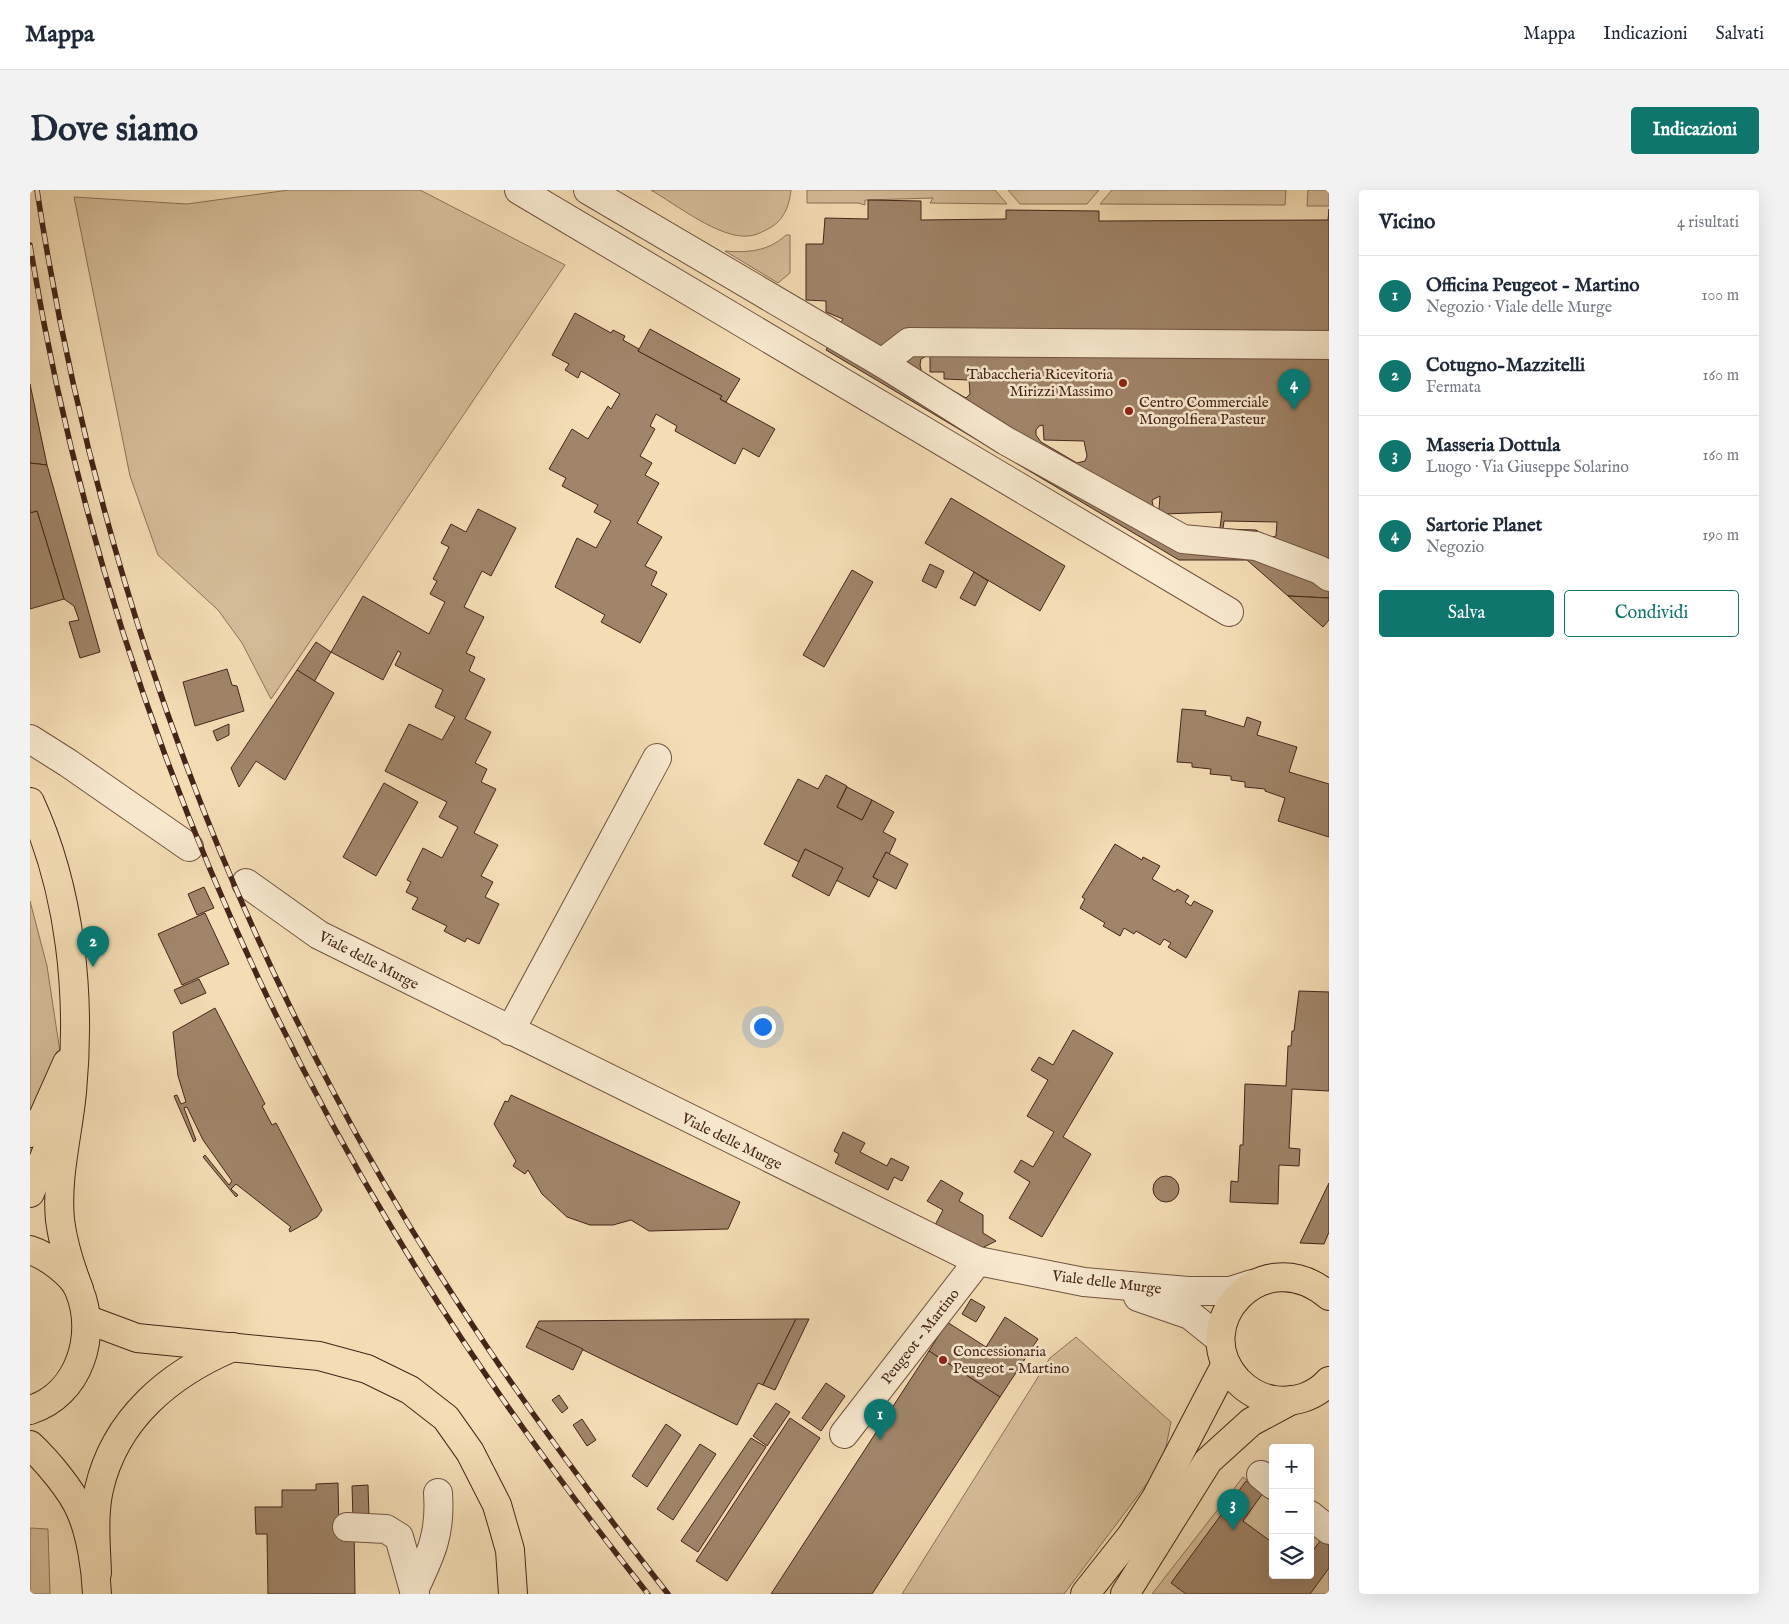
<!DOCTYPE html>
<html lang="it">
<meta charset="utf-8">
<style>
:root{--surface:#fff;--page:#f2f2f3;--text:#1f2937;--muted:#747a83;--line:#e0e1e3;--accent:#0f766e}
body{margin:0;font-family:"IM FELL English",serif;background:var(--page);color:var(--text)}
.controls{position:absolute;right:15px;bottom:15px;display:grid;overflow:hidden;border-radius:5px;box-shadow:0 5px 20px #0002}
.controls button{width:45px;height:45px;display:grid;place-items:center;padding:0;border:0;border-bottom:1px solid var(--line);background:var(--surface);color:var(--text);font:25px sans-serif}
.you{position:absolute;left:732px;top:836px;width:18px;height:18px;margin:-12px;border:4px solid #fff;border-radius:50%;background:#1a73e8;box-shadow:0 0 0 8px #1a73e833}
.badge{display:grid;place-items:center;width:32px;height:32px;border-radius:50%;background:var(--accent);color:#fff;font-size:16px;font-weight:700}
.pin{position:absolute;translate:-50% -41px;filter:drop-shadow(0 1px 2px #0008)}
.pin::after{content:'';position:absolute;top:26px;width:18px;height:15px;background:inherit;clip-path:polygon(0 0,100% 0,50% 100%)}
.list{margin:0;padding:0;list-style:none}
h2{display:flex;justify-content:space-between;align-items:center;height:65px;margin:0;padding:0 20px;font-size:21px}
h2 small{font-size:16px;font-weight:400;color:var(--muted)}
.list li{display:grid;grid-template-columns:32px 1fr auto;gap:15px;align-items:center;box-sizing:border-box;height:80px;padding:0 20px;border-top:1px solid var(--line)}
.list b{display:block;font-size:19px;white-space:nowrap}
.list p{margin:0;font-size:16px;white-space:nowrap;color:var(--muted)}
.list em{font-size:16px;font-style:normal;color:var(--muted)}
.actions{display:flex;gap:10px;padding:15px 20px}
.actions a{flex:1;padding:11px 0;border:1px solid var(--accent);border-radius:5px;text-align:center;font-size:18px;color:var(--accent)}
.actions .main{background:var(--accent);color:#fff}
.icon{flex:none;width:28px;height:28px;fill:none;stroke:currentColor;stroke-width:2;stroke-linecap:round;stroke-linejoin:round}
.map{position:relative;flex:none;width:1299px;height:1404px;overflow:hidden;border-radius:5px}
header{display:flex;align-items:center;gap:30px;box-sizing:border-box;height:70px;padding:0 25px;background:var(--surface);border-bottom:1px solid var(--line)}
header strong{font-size:24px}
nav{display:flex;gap:28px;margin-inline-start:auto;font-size:18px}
.intro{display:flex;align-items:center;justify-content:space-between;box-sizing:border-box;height:120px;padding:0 30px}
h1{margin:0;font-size:35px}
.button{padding:12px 22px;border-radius:5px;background:var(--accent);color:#fff;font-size:18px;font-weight:700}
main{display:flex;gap:30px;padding:0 30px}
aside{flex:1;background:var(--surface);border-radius:5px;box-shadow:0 5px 20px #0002}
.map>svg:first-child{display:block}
.green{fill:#d6be9a;stroke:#8e725a}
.building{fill:#a0856a;stroke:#452519;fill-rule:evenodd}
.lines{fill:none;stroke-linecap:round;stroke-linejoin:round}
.minor-casing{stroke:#715340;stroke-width:30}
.major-casing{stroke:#452519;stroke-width:30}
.minor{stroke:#f8e9cf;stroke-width:28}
.major{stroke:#f4ddb5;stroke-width:28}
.rail-casing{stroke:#452519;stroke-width:5.5}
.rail{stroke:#f8e9cf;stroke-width:4;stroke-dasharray:11;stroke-linecap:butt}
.poi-dot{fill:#8f2418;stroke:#f8e9cf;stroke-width:2}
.labels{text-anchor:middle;stroke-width:5;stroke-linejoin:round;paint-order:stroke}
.poi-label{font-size:15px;fill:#452519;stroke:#f8e9cf;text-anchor:start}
.street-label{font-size:15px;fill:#452519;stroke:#f8e9cf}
</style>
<header>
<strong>Mappa</strong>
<nav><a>Mappa</a><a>Indicazioni</a><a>Salvati</a></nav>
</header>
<div class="intro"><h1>Dove siamo</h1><a class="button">Indicazioni</a></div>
<main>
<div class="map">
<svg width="1299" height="1404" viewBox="0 0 1299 1404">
<rect width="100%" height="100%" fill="#f4ddb5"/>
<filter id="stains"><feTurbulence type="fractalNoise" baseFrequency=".004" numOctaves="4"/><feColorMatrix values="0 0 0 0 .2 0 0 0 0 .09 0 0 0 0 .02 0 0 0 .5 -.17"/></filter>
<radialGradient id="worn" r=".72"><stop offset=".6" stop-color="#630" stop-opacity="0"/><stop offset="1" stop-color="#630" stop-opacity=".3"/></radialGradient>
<g class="green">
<path d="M259 0H390L535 75 241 509 212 453 188 420 128 365 100 286 44 7 157 14Z"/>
<path d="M621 0H761C759 18 753 32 736 40 730 43 724 46 718 46 690 49 645 14 621 0Z"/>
<path d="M777 0H965L977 14 900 13 903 8 835 10V15L828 13H777Z"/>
<path d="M978 0H1069L1057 14H990Z"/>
<path d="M1082 0H1256L1255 15 1070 14Z"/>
<path d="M1278 0H1299V16H1277Z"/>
<path d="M756 45H760V83L748 93 695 61C718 63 739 61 756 45Z"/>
<path d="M0 711 17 776 30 862 0 975Z"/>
<path d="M1046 1147 1141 1232 1133 1272 1034 1404H872L1020 1168Z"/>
<path d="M1213 1287 1243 1310V1385H1280V1340L1299 1354V1404H1122Z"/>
<path d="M0 1338 18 1339 20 1404H0Z"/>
</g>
<g class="building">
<path d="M838 10 891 11V30L976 29V20L1069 21V31L1298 30 1299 19V408L1258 406 1217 370H1149L796 160 813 129 796 122V111L776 110V54H793L795 28 838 29ZM900 164V182H914V189L939 190 940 204 936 208 892 183 890 175 891 169ZM1013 235 1014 250 1054 251 1057 266 1055 271 1047 273 1011 252 1006 245V240L1009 236ZM1130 306 1129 320 1123 316 1122 310ZM1192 322 1190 338 1159 339 1132 324ZM1194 331 1247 332 1246 346 1239 348 1226 340 1193 339Z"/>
<path d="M545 123 581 143 583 140 595 146 593 150 609 159 608 161 692 206 690 209 745 239 729 267 713 258 705 274 645 241 647 236 626 224 620 236 625 239 610 266 622 273 615 285 629 293 607 333 632 347 615 376 627 382 621 395 637 404 610 453 571 432 575 425 525 397 547 348 566 358 581 331 564 322 568 315 532 296 536 288 519 279 542 239 558 249 578 216 581 219 590 204 551 181 548 188 535 180 539 174 522 165Z"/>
<path d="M620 139 710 189 696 212 690 209 692 206 608 161Z"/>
<path d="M0 194 17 275 0 273Z"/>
<path d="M0 273 17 275 70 462 50 468 39 432 49 430 44 416 34 409 7 321 1 323 0 319Z"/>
<path d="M921 308 1035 376 1010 421 895 353Z"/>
<path d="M448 319 486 338 461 386 452 381 434 417 454 427 436 463 445 467 439 481 455 489 435 529 461 542 445 573 457 579 451 592 466 599 444 643 468 655 451 686 463 692 455 707 469 714 449 754 437 748 435 752 414 741 417 736 382 719 388 708 376 702 381 692 377 690 393 658 412 668 428 637 409 627 417 612 355 581 379 534 412 550 425 527 405 517 413 500 365 475 371 463 368 461 353 490 301 462 333 406 399 444 415 412 400 404 407 391 403 389 419 357 411 353 421 334 436 342Z"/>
<path d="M7 321 34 409 0 419V323Z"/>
<path d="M900 374 914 381 906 398 892 391Z"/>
<path d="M822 380 843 392 794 477 773 465Z"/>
<path d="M944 382 958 391 945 416 930 408Z"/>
<path d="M1258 406 1299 408V430L1293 437Z"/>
<path d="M286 452 301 462 284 492 267 480Z"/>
<path d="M197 479 202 495 207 496 214 521 165 536 153 492Z"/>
<path d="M267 480 304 503 255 590 226 571 209 597 201 578Z"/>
<path d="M1152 519 1176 521 1175 525 1214 537 1217 527 1231 532 1227 545 1267 557 1259 582 1299 594V647L1248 631 1255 608 1235 601V599L1215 597V592L1201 590V586L1180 584 1181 579 1162 577V573L1147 572Z"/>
<path d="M199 534V545L187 551 183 541Z"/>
<path d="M796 585 817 596 807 617 832 630 842 610 864 622 853 642 866 649 859 664 856 662 843 687 848 690 839 707 806 690 813 678 775 659 769 672 734 654 768 589 788 599Z"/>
<path d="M354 593 388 612 346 686 313 667Z"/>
<path d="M817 597 842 610 832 630 807 617Z"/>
<path d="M1085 654 1112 670 1113 667 1130 676 1122 689 1145 702 1147 699 1159 706 1155 712 1161 716 1164 711 1183 721 1156 768 1138 757 1141 753 1134 749 1130 755 1106 741 1104 744 1094 738 1090 746 1073 736 1075 733 1050 718 1055 709 1052 707Z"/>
<path d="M775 659 813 678 799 706 762 686Z"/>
<path d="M856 662 878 674 866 699 843 687Z"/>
<path d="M174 697 184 718 167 725 158 704Z"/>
<path d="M175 723 199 774 152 795 128 744Z"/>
<path d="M169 789 176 803 151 814 144 800Z"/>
<path d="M1269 801 1299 802V901L1262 899 1259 958 1270 959 1269 976 1249 975 1248 1014 1200 1012 1201 991 1208 992 1210 955H1213L1215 894 1256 896 1258 856H1261L1262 841H1264Z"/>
<path d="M185 818 235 914 232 916 242 935 246 933 292 1020 287 1027 260 1042 259 1039 261 1037 206 994 201 999 208 1005 206 1007 173 967 175 965 199 995 202 991 173 950 157 917 154 918 166 950 164 952 144 906 147 905 151 914 156 912 148 886 143 842Z"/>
<path d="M1043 840 1083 863 1033 947 1061 964 1012 1047 979 1028 1000 992 984 982 991 970 1003 977 1024 942 997 926 1018 890 1001 880 1009 867 1023 875Z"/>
<path d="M481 905 710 1012 698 1039 619 1041 601 1030 583 1035H560L537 1027 512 1004 498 980 495 984 483 976 486 971 464 934 475 911 478 912Z"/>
<path d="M813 942 835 953 830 962 857 976 861 968 879 977 872 991 864 987 858 1000 805 973 809 964 804 961Z"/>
<circle cx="1136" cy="999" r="13"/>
<path d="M911 990 933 1003 929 1011 953 1025V1043L966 1051 948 1060 905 1035 913 1020 897 1011Z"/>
<path d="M1299 993V1042L1294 1054 1270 1053Z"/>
<path d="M941 1109 955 1117 946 1132 932 1124Z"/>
<path d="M975 1127 1008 1149 970 1207 899 1161 917 1132 956 1157Z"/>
<path d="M766 1129 733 1195 728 1193 707 1235 506 1137 509 1131Z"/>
<path d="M766 1129H779L745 1200 733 1195Z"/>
<path d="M506 1137 553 1159 543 1180 496 1157Z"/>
<path d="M899 1161 970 1207 842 1404H741Z"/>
<path d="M796 1193 815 1206 791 1241 772 1228Z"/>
<path d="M529 1205 538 1218 532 1223 522 1210Z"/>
<path d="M746 1213 760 1222 737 1256 723 1246Z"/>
<path d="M760 1228 790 1248 697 1391 666 1371Z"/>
<path d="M552 1229 566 1250 557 1256 543 1235Z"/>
<path d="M636 1234 651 1245 617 1297 602 1286Z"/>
<path d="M721 1248 736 1257 668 1362 651 1351Z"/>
<path d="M670 1254 686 1264 643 1330 627 1319Z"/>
<path d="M1216 1291 1233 1303 1213 1331 1243 1353V1385H1280V1364L1291 1350 1299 1355V1378L1280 1404H1156L1141 1393Z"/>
<path d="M308 1293 309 1341 324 1340 325 1404H238L237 1344H226L225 1317H252V1300H286V1294Z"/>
<path d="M338 1295 339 1329H323L322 1296Z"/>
</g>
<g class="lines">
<defs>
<g id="minor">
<path d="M489 0 1199 422"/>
<path d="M558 0 852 173 976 251 1153 349 1226 356 1290 380 1299 387"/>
<path d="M852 173 879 152 1299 155"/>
<path d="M0 549 38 573 159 657"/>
<path d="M216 693 289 745 948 1071 1054 1092 1158 1101H1200L1222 1094"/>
<path d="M480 841 627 568"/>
<path d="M1108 1107 1160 1125 1190 1149"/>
<path d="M814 1244 948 1071"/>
<path d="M1231 1285 1243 1295"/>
<path d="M1280 1325 1299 1340"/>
<path d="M317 1337 356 1339 369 1347 385 1404"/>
<path d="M384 1400C401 1364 411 1344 408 1303"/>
</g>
<g id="major">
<path d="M0 612C41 701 51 806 42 902 38 944 26 987 30 1030 33 1054 40 1076 49 1099"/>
<path d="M0 943 13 927 37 873"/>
<path d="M0 1003 28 933"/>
<path d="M0 1060C16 1065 43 1084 49 1100 68 1145 49 1205 0 1220"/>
<path d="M1299 1106C1233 1049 1155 1135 1208 1191 1218 1201 1229 1208 1244 1210 1264 1213 1285 1207 1299 1191"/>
<path d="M56 1129 107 1148 289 1166 337 1179 380 1200 416 1228 440 1262 467 1315 480 1360 483 1404"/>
<path d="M0 1255C16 1270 42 1300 51 1322 61 1345 66 1379 67 1404"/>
<path d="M67 1383C66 1356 63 1325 69 1299 85 1229 139 1184 203 1157"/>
<path d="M1055 1404 1101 1346 1126 1308 1196 1174"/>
<path d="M1095 1404 1178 1271 1221 1232 1262 1210"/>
</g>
</defs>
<use href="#minor" class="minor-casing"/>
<use href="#major" class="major-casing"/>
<use href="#minor" class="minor"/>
<use href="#major" class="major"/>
<defs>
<g id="rail">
<path d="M7 0C55 314 154 622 304 903 398 1081 514 1246 638 1404"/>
<path d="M0 55C56 399 183 742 363 1040 439 1167 526 1288 618 1404"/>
</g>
</defs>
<use href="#rail" class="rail-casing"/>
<use href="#rail" class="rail"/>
</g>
<g class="poi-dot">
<circle cx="1093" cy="193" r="5"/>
<circle cx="1099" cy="221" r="5"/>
<circle cx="913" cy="1170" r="5"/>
</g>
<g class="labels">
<g class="poi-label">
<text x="1083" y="189" text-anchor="end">Tabaccheria Ricevitoria<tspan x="1083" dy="17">Mirizzi Massimo</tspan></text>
<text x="1109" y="217">Centro Commerciale<tspan x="1109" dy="17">Mongolfiera Pasteur</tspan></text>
<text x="923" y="1166">Concessionaria<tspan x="923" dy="17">Peugeot - Martino</tspan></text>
</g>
<g class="street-label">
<text transform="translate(339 770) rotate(27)" y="5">Viale delle Murge</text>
<text transform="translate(702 951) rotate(26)" y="5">Viale delle Murge</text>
<text transform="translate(1077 1092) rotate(7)" y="5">Viale delle Murge</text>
<text transform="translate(890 1146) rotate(-52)" y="5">Peugeot - Martino</text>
</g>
</g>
<rect width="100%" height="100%" filter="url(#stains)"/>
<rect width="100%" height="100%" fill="url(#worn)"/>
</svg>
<div class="controls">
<button>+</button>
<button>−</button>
<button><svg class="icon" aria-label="layers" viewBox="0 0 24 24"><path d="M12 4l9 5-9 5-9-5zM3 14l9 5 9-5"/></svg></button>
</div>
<div class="you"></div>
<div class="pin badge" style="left:850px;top:1250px">1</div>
<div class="pin badge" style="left:63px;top:777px">2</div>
<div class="pin badge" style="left:1203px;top:1340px">3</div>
<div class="pin badge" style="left:1264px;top:220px">4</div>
</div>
<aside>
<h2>Vicino<small>4 risultati</small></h2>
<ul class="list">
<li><span class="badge">1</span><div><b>Officina Peugeot - Martino</b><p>Negozio · Viale delle Murge</p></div><em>100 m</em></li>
<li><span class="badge">2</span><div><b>Cotugno-Mazzitelli</b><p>Fermata</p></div><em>160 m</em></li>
<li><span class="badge">3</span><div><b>Masseria Dottula</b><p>Luogo · Via Giuseppe Solarino</p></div><em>160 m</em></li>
<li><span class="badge">4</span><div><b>Sartorie Planet</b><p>Negozio</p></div><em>190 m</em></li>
</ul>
<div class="actions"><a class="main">Salva</a><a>Condividi</a></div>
</aside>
</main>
